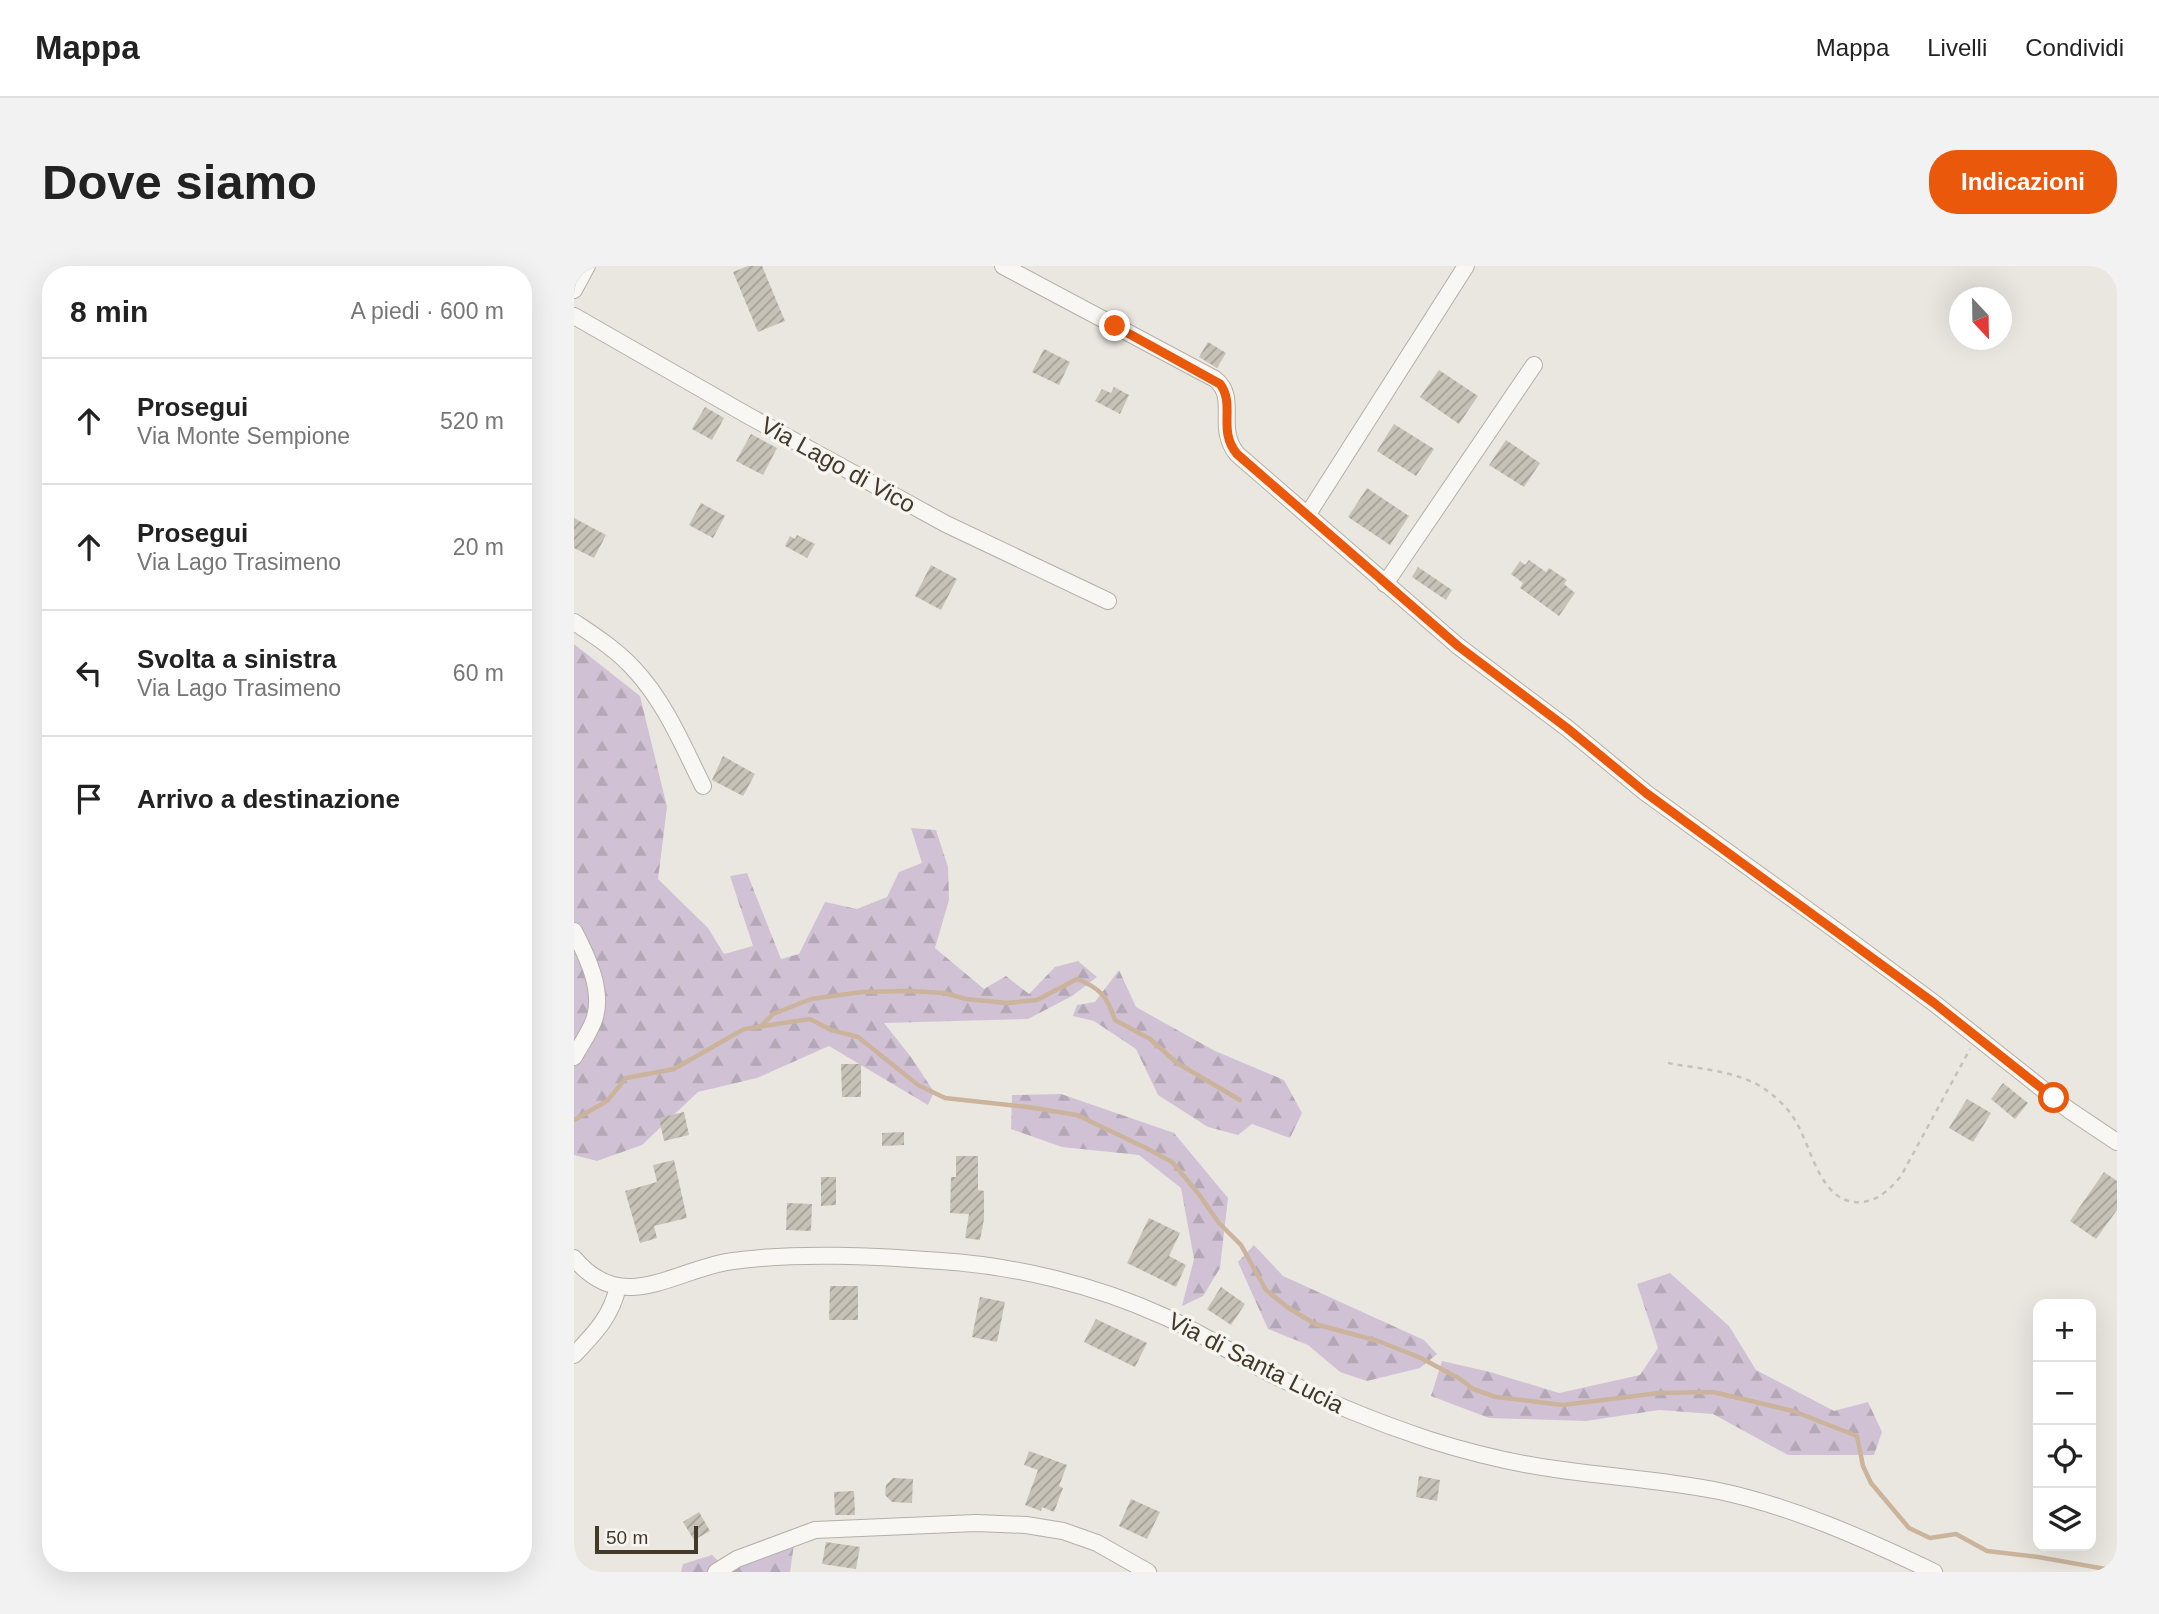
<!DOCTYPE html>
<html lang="it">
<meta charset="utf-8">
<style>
:root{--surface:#fff;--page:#f2f2f2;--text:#222;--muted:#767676;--line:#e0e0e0;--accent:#ea580c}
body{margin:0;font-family:Helvetica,sans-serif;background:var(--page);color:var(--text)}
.controls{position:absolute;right:21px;bottom:21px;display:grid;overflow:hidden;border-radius:14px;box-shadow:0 7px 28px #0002}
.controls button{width:63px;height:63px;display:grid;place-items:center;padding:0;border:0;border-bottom:2px solid var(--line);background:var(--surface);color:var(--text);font:35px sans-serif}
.compass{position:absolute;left:1375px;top:21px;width:63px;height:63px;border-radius:50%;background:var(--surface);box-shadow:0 7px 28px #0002;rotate:158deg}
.scale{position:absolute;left:21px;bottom:18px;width:103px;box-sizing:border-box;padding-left:7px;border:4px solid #423929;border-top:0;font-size:19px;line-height:24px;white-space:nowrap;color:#423929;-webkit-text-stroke:5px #f7f5f1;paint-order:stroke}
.stop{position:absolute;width:21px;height:21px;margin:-16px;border:5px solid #ea580c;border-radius:50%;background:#fff}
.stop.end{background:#ea580c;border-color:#fff;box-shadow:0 2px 7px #0008}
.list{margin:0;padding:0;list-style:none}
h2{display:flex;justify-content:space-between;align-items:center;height:91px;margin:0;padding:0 28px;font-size:30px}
h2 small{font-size:23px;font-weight:400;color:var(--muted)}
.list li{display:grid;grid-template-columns:46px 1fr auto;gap:21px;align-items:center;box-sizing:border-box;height:126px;padding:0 28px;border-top:2px solid var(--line)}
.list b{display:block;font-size:26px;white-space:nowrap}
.list p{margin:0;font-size:23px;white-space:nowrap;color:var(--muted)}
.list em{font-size:23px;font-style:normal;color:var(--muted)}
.icon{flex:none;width:38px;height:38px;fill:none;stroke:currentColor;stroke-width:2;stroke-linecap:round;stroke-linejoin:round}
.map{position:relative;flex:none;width:1543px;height:1306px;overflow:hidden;border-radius:28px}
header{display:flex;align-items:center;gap:42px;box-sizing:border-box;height:98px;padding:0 35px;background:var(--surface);border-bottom:2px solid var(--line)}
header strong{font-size:33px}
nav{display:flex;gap:38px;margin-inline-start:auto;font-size:24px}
.intro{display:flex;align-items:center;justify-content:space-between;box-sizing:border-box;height:168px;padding:0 42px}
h1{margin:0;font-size:49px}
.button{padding:18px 32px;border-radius:28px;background:var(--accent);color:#fff;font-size:24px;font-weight:700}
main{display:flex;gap:42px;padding:0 42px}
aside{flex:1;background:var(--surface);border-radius:28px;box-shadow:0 7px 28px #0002}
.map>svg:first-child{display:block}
.forest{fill:url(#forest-firs)}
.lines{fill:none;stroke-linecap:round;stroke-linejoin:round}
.stream{stroke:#cbb49b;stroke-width:4.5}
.building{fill:url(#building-hatch)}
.minor-casing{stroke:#b4afa6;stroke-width:18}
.path{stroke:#c5c2bb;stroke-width:2.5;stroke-dasharray:5 5;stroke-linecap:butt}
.minor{stroke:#f8f7f4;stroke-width:16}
.route{stroke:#ea580c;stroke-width:9}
.labels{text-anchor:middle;stroke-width:7;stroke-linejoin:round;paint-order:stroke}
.street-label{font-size:24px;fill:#423929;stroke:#f7f5f1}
</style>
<header>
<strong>Mappa</strong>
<nav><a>Mappa</a><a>Livelli</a><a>Condividi</a></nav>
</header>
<div class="intro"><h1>Dove siamo</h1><a class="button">Indicazioni</a></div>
<main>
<aside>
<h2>8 min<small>A piedi · 600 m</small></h2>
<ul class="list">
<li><svg class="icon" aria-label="ahead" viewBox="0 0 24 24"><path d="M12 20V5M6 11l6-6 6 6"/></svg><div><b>Prosegui</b><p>Via Monte Sempione</p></div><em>520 m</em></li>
<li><svg class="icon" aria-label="ahead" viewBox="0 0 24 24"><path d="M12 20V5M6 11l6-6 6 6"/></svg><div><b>Prosegui</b><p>Via Lago Trasimeno</p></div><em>20 m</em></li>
<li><svg class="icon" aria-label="left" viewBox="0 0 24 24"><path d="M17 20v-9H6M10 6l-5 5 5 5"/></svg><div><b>Svolta a sinistra</b><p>Via Lago Trasimeno</p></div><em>60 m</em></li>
<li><svg class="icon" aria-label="arrive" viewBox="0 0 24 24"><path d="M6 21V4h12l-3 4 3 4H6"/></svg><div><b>Arrivo a destinazione</b></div></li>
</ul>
</aside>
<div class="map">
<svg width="1543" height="1306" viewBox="0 0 1543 1306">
<defs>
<pattern id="forest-firs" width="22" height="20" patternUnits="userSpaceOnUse" patternTransform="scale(1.75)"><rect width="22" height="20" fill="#d0c2d4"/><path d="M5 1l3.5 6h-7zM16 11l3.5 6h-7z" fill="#b4a7b6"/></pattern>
<pattern id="building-hatch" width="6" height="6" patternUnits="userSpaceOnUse" patternTransform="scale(1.75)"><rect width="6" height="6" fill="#c7c2b8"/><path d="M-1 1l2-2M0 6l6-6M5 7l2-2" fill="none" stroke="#a39f96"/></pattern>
</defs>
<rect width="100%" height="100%" fill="#eae7e1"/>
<g class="forest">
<path d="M0 378 66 430 93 541 84 613 134 662 150 688 179 680 156 610 173 607 207 693 225 688 251 636 283 643 313 631 325 606 348 597 337 562 362 564 374 601 375 634 361 682 410 723 432 710 455 728 481 701 504 695 523 711 498 730 454 753 310 757 337 791 360 826 354 839 255 780 183 812 124 826 68 879 23 895 0 889Z"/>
<path d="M545 704 562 741 641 785 710 814 728 847 716 872 678 858 664 869 634 861 584 829 562 783 520 755 499 750 503 739 521 736Z"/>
<path d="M487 828 600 867 654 932 646 1002 629 1030 608 1040 620 993 607 922 565 889 488 881 437 863 438 829Z"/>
<path d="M680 979 709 1010 850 1074 863 1088 846 1102 793 1115 766 1106 734 1079 694 1063 664 996Z"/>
<path d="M1096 1007 1155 1060 1182 1104 1260 1145 1294 1136 1308 1166 1300 1189H1214L1139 1148 1085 1144 1012 1155 915 1152 857 1130 868 1095 916 1106 985 1127 1066 1109 1084 1082 1063 1018Z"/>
<path d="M220 1278 216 1306H107L109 1298 138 1289 154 1305Z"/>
</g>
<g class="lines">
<g class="stream">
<path d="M187 760 199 748 237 733 288 726 334 725 371 727 392 733 433 737 463 734 503 713C526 722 533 730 541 754L576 773 603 797 666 834"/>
<path d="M0 854 33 835 52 812 100 803 170 763 236 753 257 764 284 771 344 819 371 832 454 841 503 849 572 882 598 896 624 927 645 957 667 979 692 1024 713 1041 741 1058 804 1075 847 1092 886 1113 899 1123 922 1131 989 1139 1085 1127 1139 1126 1219 1145 1283 1170 1289 1200 1297 1217 1335 1262 1356 1272 1382 1268 1413 1285 1464 1291 1543 1305"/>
</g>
</g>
<g class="building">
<path d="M174 0H188L211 55 184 66 159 6Z"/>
<path d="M634 76 652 87 643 102 625 91Z"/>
<path d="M470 83 496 96 485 119 458 106Z"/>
<path d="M865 104 904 130 885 158 846 131Z"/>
<path d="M540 121 555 129 546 148 521 135 528 123 537 127Z"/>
<path d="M131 141 150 152 138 174 118 163Z"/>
<path d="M820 158 860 183 842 210 803 185Z"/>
<path d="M177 168 203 182 189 209 162 195Z"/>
<path d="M932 174 966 197 950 221 915 199Z"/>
<path d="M793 222 835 250 816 279 774 251Z"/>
<path d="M127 237 151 250 139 272 115 259Z"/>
<path d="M0 252 32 269 20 292 0 282Z"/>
<path d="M223 269 241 278 233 292 211 280 216 270 221 273Z"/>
<path d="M955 294 972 306 975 302 993 314 990 318 1001 327 985 350 946 322 949 317 937 308 946 295 951 299Z"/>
<path d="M357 299 383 313 367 344 341 330Z"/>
<path d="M844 301 878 324 872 334 838 311Z"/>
<path d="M149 490 181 508 169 530 138 514Z"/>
<path d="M267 798H287V831H268Z"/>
<path d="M1429 817 1454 837 1441 853 1417 833Z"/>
<path d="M1393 833 1417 847 1399 876 1375 862Z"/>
<path d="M110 846 115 869 90 875 85 852Z"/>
<path d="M330 866V879L308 880V867Z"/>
<path d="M382 890H404V924L410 925V953L406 974 391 972 395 948 376 947 377 911H382Z"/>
<path d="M100 894 113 952 80 960 83 972 66 977 51 925 83 916 79 899Z"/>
<path d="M1530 906 1543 915V944L1522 973 1496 955Z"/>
<path d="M247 911H262V939L247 940Z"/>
<path d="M213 937 238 938 237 965 212 964Z"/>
<path d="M575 952 606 967 595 990 612 999 602 1021 553 997Z"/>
<path d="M256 1020H284V1054H255Z"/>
<path d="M647 1021 671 1038 657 1059 633 1043Z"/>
<path d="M406 1031 431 1036 423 1076 398 1071Z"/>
<path d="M522 1053 573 1077 561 1101 510 1076Z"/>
<path d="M455 1185 493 1199 485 1220 489 1222 480 1246 468 1241 467 1245 451 1239 464 1204 450 1199Z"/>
<path d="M845 1210 866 1214 863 1235 842 1231Z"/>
<path d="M319 1212 339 1213 338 1237 318 1236 311 1229 312 1219Z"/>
<path d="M280 1225 281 1249H261L260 1226Z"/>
<path d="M557 1233 586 1246 573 1273 545 1260Z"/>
<path d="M125 1246 136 1265 120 1274 109 1256Z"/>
<path d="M252 1276 286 1281 282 1303 248 1298Z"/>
</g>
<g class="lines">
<defs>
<g id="minor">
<path d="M429 0 641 113C665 132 641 161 663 188L884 380 993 462 1072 527 1260 663 1360 737 1495 844 1543 876"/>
<path d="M0 24 13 0"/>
<path d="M0 50 173 149 372 258 534 335"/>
<path d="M734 248 892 0"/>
<path d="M811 318 960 99"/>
<path d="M0 356C21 370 43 384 60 403 91 436 109 480 129 520"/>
<path d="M0 665C13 690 29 723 21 751 17 765 7 778 0 791"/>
<path d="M0 992C14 1009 32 1021 55 1021 85 1022 125 999 159 995 225 986 300 990 367 995 442 1000 521 1019 589 1050 624 1065 656 1086 690 1104 743 1132 798 1155 856 1174 897 1187 938 1197 981 1203 1036 1211 1091 1214 1145 1225 1220 1241 1291 1273 1360 1306"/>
<path d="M0 1089C20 1068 38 1050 44 1020"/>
<path d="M142 1306 163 1293 241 1264 402 1257 452 1259 489 1265 523 1277 574 1306"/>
</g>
</defs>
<use href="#minor" class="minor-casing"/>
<path class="path" d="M1094 797C1125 803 1166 805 1192 824 1203 832 1214 842 1221 854 1238 881 1246 940 1288 936 1304 935 1317 922 1327 910L1396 783"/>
<use href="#minor" class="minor"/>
</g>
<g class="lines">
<path class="route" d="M541 60 646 118C662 139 643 164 663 188L884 380 993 462 1072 527 1360 737 1480 832"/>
</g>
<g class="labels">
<g class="street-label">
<text transform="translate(264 199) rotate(29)" y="8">Via Lago di Vico</text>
<text transform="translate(682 1097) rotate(27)" y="8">Via di Santa Lucia</text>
</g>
</g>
</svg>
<div class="controls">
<button>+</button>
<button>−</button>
<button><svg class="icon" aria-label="locate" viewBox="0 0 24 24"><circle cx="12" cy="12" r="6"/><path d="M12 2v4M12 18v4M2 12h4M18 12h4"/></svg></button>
<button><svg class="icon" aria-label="layers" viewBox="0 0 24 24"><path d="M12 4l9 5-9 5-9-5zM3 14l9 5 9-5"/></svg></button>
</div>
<svg class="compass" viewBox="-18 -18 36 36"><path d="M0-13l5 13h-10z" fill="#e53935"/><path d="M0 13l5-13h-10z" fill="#767676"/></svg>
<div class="scale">50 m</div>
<div class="stop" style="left:1480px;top:832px"></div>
<div class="stop end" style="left:541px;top:60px"></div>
</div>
</main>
